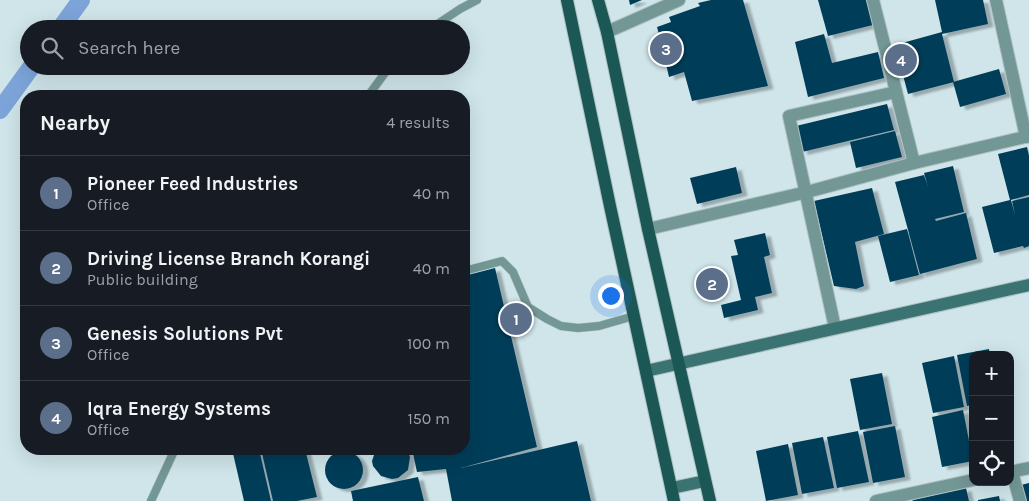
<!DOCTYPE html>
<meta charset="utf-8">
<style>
:root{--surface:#171b24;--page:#20242c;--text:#f1f3f6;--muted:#9ea1a6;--line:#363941;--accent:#ea580c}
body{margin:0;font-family:Karla,sans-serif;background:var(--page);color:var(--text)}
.controls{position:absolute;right:15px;bottom:15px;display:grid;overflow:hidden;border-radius:10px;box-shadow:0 5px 20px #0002}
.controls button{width:45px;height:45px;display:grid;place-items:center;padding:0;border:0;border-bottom:1px solid var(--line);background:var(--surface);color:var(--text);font:25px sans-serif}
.you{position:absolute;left:610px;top:295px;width:18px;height:18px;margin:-12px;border:4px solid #fff;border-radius:50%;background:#1a73e8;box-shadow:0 0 0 8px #1a73e833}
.badge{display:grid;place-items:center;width:32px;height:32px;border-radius:50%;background:var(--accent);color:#fff;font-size:16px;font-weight:700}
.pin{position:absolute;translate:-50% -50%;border:2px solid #fff;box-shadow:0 1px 5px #0006}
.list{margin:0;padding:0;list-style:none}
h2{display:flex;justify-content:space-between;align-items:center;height:65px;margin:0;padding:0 20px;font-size:21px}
h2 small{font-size:16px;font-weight:400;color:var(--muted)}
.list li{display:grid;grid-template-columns:32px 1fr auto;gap:15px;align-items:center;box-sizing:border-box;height:75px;padding:0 20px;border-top:1px solid var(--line)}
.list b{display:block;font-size:19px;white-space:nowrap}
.list p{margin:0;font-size:16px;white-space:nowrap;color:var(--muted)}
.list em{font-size:16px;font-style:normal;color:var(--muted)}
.icon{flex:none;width:28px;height:28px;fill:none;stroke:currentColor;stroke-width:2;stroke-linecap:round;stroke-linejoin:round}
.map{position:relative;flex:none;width:1029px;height:501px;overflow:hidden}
.search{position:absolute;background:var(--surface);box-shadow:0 5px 20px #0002;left:20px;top:20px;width:450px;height:55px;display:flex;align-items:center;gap:12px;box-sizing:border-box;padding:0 18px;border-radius:28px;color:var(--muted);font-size:19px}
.panel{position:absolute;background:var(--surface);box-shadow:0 5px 20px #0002;left:20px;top:90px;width:450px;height:365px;border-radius:20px}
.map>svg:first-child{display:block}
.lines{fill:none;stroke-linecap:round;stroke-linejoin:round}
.canal{stroke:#7da4d9;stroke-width:18}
.building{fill:#043e59;filter:url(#shadow)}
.lane-casing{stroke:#aec1c5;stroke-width:9}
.street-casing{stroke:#aec1c5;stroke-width:14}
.secondary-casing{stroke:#aec1c5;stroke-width:14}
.primary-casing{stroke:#aec1c5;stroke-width:14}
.lane{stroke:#739795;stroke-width:8}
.street{stroke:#739795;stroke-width:12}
.secondary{stroke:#3a7371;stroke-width:12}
.primary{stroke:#1b5755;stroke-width:12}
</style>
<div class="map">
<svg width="1029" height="501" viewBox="0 0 1029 501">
<defs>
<filter id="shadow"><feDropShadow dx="5.5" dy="3" stdDeviation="1" flood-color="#0004"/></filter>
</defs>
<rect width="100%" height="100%" fill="#cfe5ea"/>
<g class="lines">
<g class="canal">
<path d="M60 29 81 0"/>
<path d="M0 110 32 66"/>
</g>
</g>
<g class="building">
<path d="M629 0H642L630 5Z"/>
<path d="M711 0H743L768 86 692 101 684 72 669 77 666 64 677 61 673 36 660 38 657 27 671 22 669 17 700 6 698 3Z"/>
<path d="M818 0H867L873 25 828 36Z"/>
<path d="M935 0H983L988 24 942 34 954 82 908 94 895 45 942 32Z"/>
<path d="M824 34 832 63 878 52 884 78 808 97 795 42Z"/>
<path d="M999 69 1006 94 960 107 953 82Z"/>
<path d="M887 104 894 130 802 152 796 126Z"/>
<path d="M895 131 902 157 856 168 850 142Z"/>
<path d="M1027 147 1029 156V195L1011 200 1015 215 1012 201 1029 197V246L1024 248 1023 246 994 253 982 207 1010 200 998 154Z"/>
<path d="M953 166 964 212 935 219 936 221 966 213 977 259 920 274 895 182 924 175 928 187 924 173Z"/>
<path d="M736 167 742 193 697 204 690 178Z"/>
<path d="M872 188 884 234 855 242 864 286 856 289 834 286 814 201Z"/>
<path d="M907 229 919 275 890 282 878 236Z"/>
<path d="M765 233 770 255 764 257 772 293 755 297 758 310 724 318 721 305 741 300 731 256 738 255 734 240Z"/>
<path d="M495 268 537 447 461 468 577 441 591 501H452L446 469 417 472 412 449H464V276Z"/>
<path d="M989 349 990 355H973V405L967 406 957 355Z"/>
<path d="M954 356 964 407 933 413 922 363Z"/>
<path d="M882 373 892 424 860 430 850 379Z"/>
<path d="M963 410 973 461 942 467 932 417Z"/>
<path d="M895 426 905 477 873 483 863 432Z"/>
<path d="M858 431 869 482 837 488 827 437Z"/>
<path d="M823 437 834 488 802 494 792 443Z"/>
<path d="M788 444 798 495 766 501 756 451Z"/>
<path d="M232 449H259L271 501H244Z"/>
<path d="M261 449H305L317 497 297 501H273Z"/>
<path d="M376 449H407L410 457 408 470 398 478 392 479 381 476 373 466 372 461Z"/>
<circle cx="344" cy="470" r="19"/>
<path d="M418 477 424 501H353L351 491Z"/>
<path d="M1029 483V501H1026L1021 485Z"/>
<path d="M966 488 969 501H913L912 500Z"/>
<path d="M999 496 1000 501H978V500Z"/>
</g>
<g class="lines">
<defs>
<g id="lane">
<path d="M430 29 460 9 477 0"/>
<path d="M368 96 390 66"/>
<path d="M464 271 502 261 513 272 528 307 547 319 561 326 578 328 599 326 634 316"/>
<path d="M151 501 175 449"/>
</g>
<g id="street">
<path d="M873 0 914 163"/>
<path d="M996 0 1026 137"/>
<path d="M607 32 679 0"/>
<path d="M648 229 807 192 914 163 1029 136"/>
<path d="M835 328 789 116 896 92"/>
<path d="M1010 472 1029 468"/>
<path d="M1012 472 1020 501"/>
<path d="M876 501 973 480"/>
</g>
<g id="secondary">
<path d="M646 371 1029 285"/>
<path d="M672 488 705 481"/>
</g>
<g id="primary">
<path d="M567 0 610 206 674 501"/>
<path d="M598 0 607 32 648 229 710 501"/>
</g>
</defs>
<use href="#lane" class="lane-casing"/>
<use href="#street" class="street-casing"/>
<use href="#secondary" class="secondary-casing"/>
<use href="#primary" class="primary-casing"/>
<use href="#lane" class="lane"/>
<use href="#street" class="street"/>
<use href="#secondary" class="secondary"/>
<use href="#primary" class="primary"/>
</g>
</svg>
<div class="controls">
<button>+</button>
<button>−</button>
<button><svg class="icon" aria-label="locate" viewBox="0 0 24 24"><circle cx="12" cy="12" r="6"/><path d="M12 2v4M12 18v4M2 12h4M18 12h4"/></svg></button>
</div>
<div class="you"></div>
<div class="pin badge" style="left:516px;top:319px;background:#5c6f8a">1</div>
<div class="pin badge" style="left:712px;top:284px;background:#5c6f8a">2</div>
<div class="pin badge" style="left:666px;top:49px;background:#5c6f8a">3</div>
<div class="pin badge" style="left:901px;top:60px;background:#5c6f8a">4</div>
<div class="search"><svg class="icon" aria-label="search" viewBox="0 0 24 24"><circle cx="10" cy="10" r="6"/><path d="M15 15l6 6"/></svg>Search here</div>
<section class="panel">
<h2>Nearby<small>4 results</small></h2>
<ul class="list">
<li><span class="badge" style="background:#5c6f8a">1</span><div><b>Pioneer Feed Industries</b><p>Office</p></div><em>40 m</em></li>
<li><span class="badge" style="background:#5c6f8a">2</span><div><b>Driving License Branch Korangi</b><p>Public building</p></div><em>40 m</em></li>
<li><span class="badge" style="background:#5c6f8a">3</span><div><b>Genesis Solutions Pvt</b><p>Office</p></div><em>100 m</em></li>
<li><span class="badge" style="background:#5c6f8a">4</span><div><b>Iqra Energy Systems</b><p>Office</p></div><em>150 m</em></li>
</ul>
</section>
</div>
